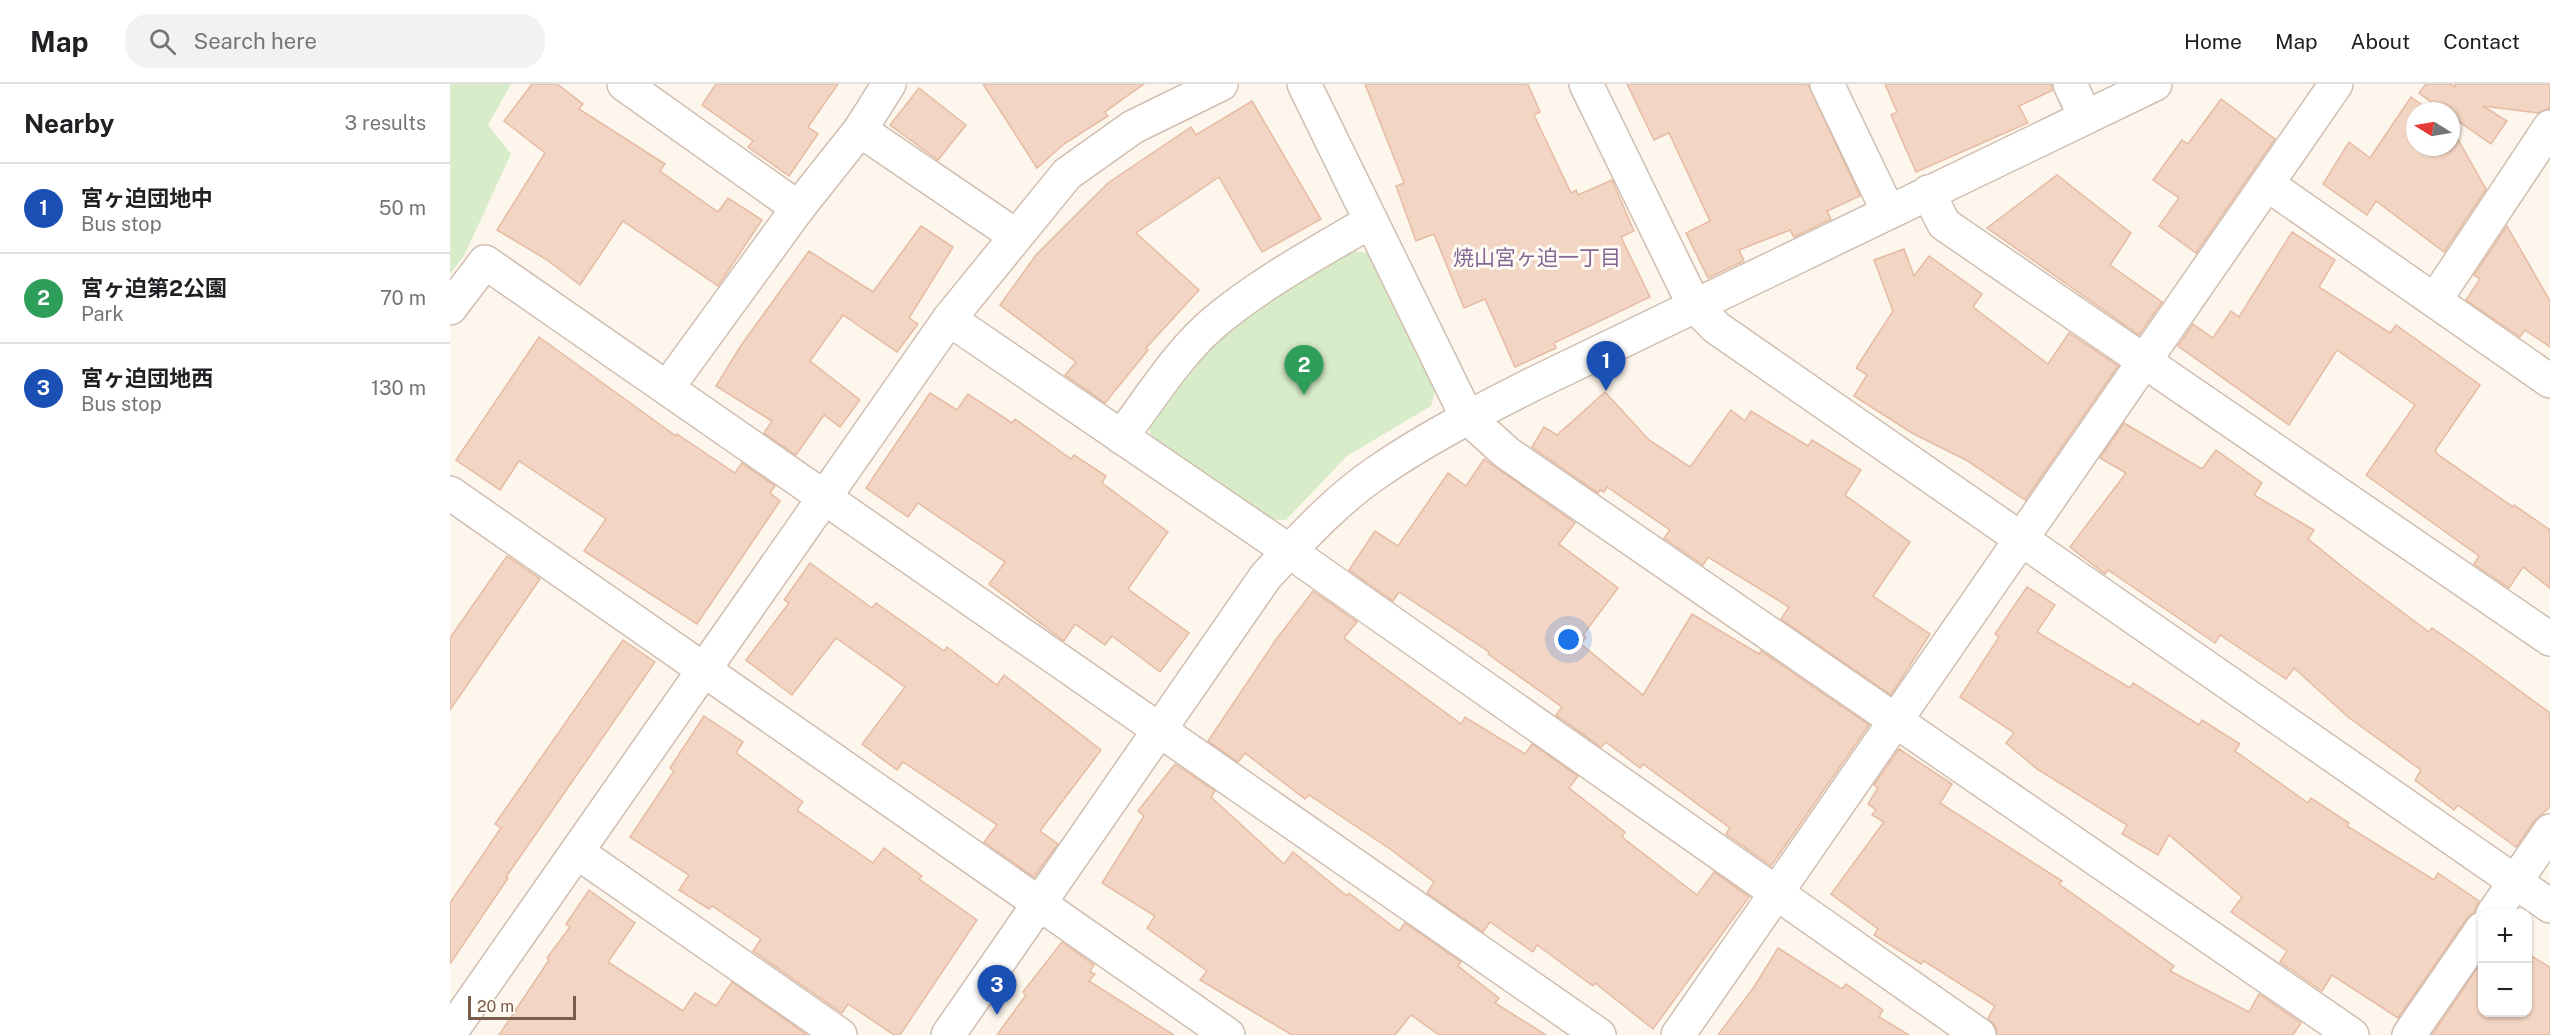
<!DOCTYPE html>
<meta charset="utf-8">
<style>
:root{--surface:#fff;--page:#f2f2f2;--text:#202124;--muted:#757577;--line:#e0e0e0;--accent:#1a73e8}
body{margin:0;font-family:"Public Sans","Noto Sans JP",sans-serif;background:var(--page);color:var(--text)}
.controls{position:absolute;right:18px;bottom:18px;display:grid;overflow:hidden;border-radius:12px;box-shadow:0 2px 4px #0004}
.controls button{width:54px;height:54px;display:grid;place-items:center;padding:0;border:0;border-bottom:2px solid var(--line);background:var(--surface);color:var(--text);font:30px sans-serif}
.compass{position:absolute;left:1956px;top:18px;width:54px;height:54px;border-radius:50%;background:var(--surface);box-shadow:0 2px 4px #0004;rotate:281deg}
.scale{position:absolute;left:18px;bottom:15px;width:108px;box-sizing:border-box;padding-left:6px;border:3px solid #7a5c4d;border-top:0;font-size:16px;line-height:21px;white-space:nowrap;color:#7a5c4d;-webkit-text-stroke:4px #fffaf3;paint-order:stroke}
.you{position:absolute;left:1119px;top:556px;width:21px;height:21px;margin:-15px;border:4px solid #fff;border-radius:50%;background:#1a73e8;box-shadow:0 0 0 9px #1a73e833}
.badge{display:grid;place-items:center;width:39px;height:39px;border-radius:50%;background:var(--accent);color:#fff;font-size:20px;font-weight:700}
.pin{position:absolute;translate:-50% -50px;filter:drop-shadow(0 2px 3px #0008)}
.pin::after{content:'';position:absolute;top:32px;width:21px;height:18px;background:inherit;clip-path:polygon(0 0,100% 0,50% 100%)}
.list{margin:0;padding:0;list-style:none}
h2{display:flex;justify-content:space-between;align-items:center;height:78px;margin:0;padding:0 24px;font-size:26px}
h2 small{font-size:20px;font-weight:400;color:var(--muted)}
.list li{display:grid;grid-template-columns:39px 1fr auto;gap:18px;align-items:center;box-sizing:border-box;height:90px;padding:0 24px;border-top:2px solid var(--line)}
.list b{display:block;font-size:22px;white-space:nowrap}
.list p{margin:0;font-size:20px;white-space:nowrap;color:var(--muted)}
.list em{font-size:20px;font-style:normal;color:var(--muted)}
.icon{flex:none;width:33px;height:33px;fill:none;stroke:currentColor;stroke-width:2;stroke-linecap:round;stroke-linejoin:round}
.map{position:relative;flex:none;width:2100px;height:951px;overflow:hidden}
header{display:flex;align-items:center;gap:36px;box-sizing:border-box;height:84px;padding:0 30px;background:var(--surface);border-bottom:2px solid var(--line)}
header strong{font-size:28px}
nav{display:flex;gap:33px;margin-inline-start:auto;font-size:21px}
.search{width:420px;height:54px;background:var(--page);display:flex;align-items:center;gap:15px;box-sizing:border-box;padding:0 21px;border-radius:24px;color:var(--muted);font-size:22px}
main{display:flex}
aside{flex:1;background:var(--surface)}
.map>svg:first-child{display:block}
.green{fill:#d8ecc9}
.building{fill:#f3d5c3;stroke:#e6bba3;stroke-width:1.5}
.lines{fill:none;stroke-linecap:round;stroke-linejoin:round}
.minor-casing{stroke:#d1beb0;stroke-width:36}
.minor{stroke:#fff;stroke-width:33}
.labels{text-anchor:middle;stroke-width:6;stroke-linejoin:round;paint-order:stroke}
.neighbourhood-label{font-size:21px;fill:#846695;stroke:#fffaf3}
</style>
<header>
<strong>Map</strong>
<div class="search"><svg class="icon" aria-label="search" viewBox="0 0 24 24"><circle cx="10" cy="10" r="6"/><path d="M15 15l6 6"/></svg>Search here</div>
<nav><a>Home</a><a>Map</a><a>About</a><a>Contact</a></nav>
</header>
<main>
<aside>
<h2>Nearby<small>3 results</small></h2>
<ul class="list">
<li><span class="badge" style="background:#1a4fb4">1</span><div><b>宮ヶ迫団地中</b><p>Bus stop</p></div><em>50 m</em></li>
<li><span class="badge" style="background:#2e9e5b">2</span><div><b>宮ヶ迫第2公園</b><p>Park</p></div><em>70 m</em></li>
<li><span class="badge" style="background:#1a4fb4">3</span><div><b>宮ヶ迫団地西</b><p>Bus stop</p></div><em>130 m</em></li>
</ul>
</aside>
<div class="map">
<svg width="2100" height="951" viewBox="0 0 2100 951">
<rect width="100%" height="100%" fill="#fdf6ec"/>
<g class="green">
<path d="M0 0H61L38 41 61 70 14 172 0 190Z"/>
<path d="M901 166 920 170 987 300 981 322 897 372 836 436 810 435 702 357 699 343 771 249Z"/>
</g>
<g class="building">
<path d="M82 0H107L133 20 129 25 215 80 210 87 268 128 278 114 312 136 268 202 173 137 130 201 97 176 47 146 95 69 54 37Z"/>
<path d="M266 0H388L358 43 368 50 339 92 298 63 303 57 252 21Z"/>
<path d="M533 0H694L655 28 658 32 614 60 587 84Z"/>
<path d="M915 0H1078L1090 28 1084 31 1121 109 1126 106 1128 111 1162 96 1184 147 1171 153 1200 213 1104 259 1106 264 1065 283 1035 215 1014 224 984 150 966 157 946 102 954 99Z"/>
<path d="M1177 0H1358L1410 112 1377 127 1381 135 1344 153 1340 146 1289 166 1294 177 1258 194 1236 149 1260 137 1219 49 1204 56Z"/>
<path d="M1435 0H1602L1603 6 1569 22 1578 39 1466 88 1441 31 1447 28Z"/>
<path d="M1976 0H2000L2005 3V0H2100V24L2088 29 2033 22 2057 37 2041 60 2001 32V27H1994L1969 9Z"/>
<path d="M469 4 516 41 488 76 440 41Z"/>
<path d="M1961 13 1981 27H1965V63H2001V43L2036 105 1994 168 1926 117 1917 131 1873 100 1899 58 1920 74Z"/>
<path d="M1771 15 1825 55 1746 169 1709 142 1729 114 1703 96 1732 56 1738 60Z"/>
<path d="M802 17 871 135 812 168 769 93 686 149 749 206 696 264 698 266 655 319 615 291 626 278 550 221 586 171 658 99 741 43 746 51Z"/>
<path d="M1607 91 1681 149 1660 181 1712 218 1689 251 1537 144Z"/>
<path d="M471 142 503 163 459 234 468 240 447 268 393 231 360 277 410 316 390 343 374 331 346 371 314 349 322 337 266 302 290 263 359 167 423 208Z"/>
<path d="M2057 142 2100 217V263L2075 246 2070 253 2016 216 2030 195 2024 191Z"/>
<path d="M1842 148 1885 176 1869 203 1940 249 1946 241 2030 301 1986 365V369L2063 423 2064 421 2100 446V504L2073 483 2059 504 2024 480 2029 472 1916 391 1965 321 1887 266 1839 341 1728 262 1743 240 1763 254 1781 227 1789 233Z"/>
<path d="M1454 165 1464 192 1479 172 1532 210 1523 223 1598 280 1619 249 1668 282 1575 416 1516 376 1462 349 1404 312 1417 291 1406 284 1443 227 1424 176Z"/>
<path d="M89 253 226 352 227 350 285 389 292 379 325 402 320 409 330 417 247 540 134 467 156 435 69 377 50 406 6 376Z"/>
<path d="M1155 308 1199 356 1240 383 1281 326 1295 337 1301 327 1358 362 1362 356 1411 386 1395 411 1460 458 1423 512 1480 550 1441 611 1331 535 1339 523 1258 473 1253 481 1214 454 1220 446 1157 403 1154 408 1150 406 1148 409 1082 363 1094 343 1107 351Z"/>
<path d="M480 309 507 326 518 310 562 339 565 335 621 375 624 371 656 392 652 399 718 448 678 505 739 549 710 588 662 552 655 561 625 540 614 557 539 500 555 478 468 419 458 433 416 404Z"/>
<path d="M1674 339 1752 385 1766 366 1812 399 1804 411 1864 446 1858 455 1904 492 1979 548 1982 544 2024 573 2100 629V723L2085 736 2066 763 2008 721 2004 726 1965 696 1971 686 1898 633 1844 584 1836 595 1770 551 1765 559 1658 486 1655 490 1620 463 1676 389 1650 374Z"/>
<path d="M1034 375 1125 439 1109 460 1168 504 1133 551 1136 553 1131 560 1193 611 1242 530 1309 570 1311 567 1419 641 1321 782 1276 750 1280 744 1193 680 1190 684 1156 658 1151 663 1106 631 1112 623 1038 570 1039 568 949 508 943 517 899 486 925 447 948 462 998 389 1016 402Z"/>
<path d="M57 472 90 495 0 626V554Z"/>
<path d="M360 479 422 524 426 519 494 567 497 563 547 601 554 591 651 666 590 747 608 760 584 793 534 758 547 741 453 678 447 686 412 660 455 603 386 554 342 611 296 576 339 519 334 516Z"/>
<path d="M1577 503 1605 521 1587 548 1680 604 1683 599 1749 641 1752 636 1790 660 1785 667 1858 719 1861 714 1899 739 1897 742 1984 796 1988 789 2029 817 2024 828 2017 834 1948 934 1882 891 1872 907 1830 878 1837 867 1781 828 1792 813 1719 751 1708 771 1672 750 1677 741 1587 685 1556 659 1564 649 1510 613 1549 553 1545 550Z"/>
<path d="M863 507 907 538 894 554 1011 640 1015 633 1075 670 1082 660 1128 692 1119 704 1175 748 1172 753 1247 811 1264 788 1299 813 1203 945 1145 899 1143 902 1087 861 1083 868 1040 838 1033 848 977 809 984 798 940 765 859 711 855 715 795 669 788 678 758 657 825 557Z"/>
<path d="M173 556 205 578 56 793 58 794 0 880V819L51 744 45 740Z"/>
<path d="M254 632 293 658 286 669 353 718 347 726 423 779 434 764 472 792 469 795 527 836 450 951H444L398 920 392 929 303 867 311 855 262 822 259 825 229 806 239 791 180 753 224 687 220 684Z"/>
<path d="M1449 665 1502 700 1490 719 1612 797 1609 800 1724 882 1720 887 1799 928 1809 910 1851 939 1843 951H1547L1546 943 1538 934 1545 922 1474 877 1471 880 1424 851 1428 845 1381 810 1434 738 1422 731 1426 726 1418 720 1428 704 1424 701Z"/>
<path d="M725 680 765 707 761 713 834 780 843 768 897 812 899 809 949 847 955 839 1011 878 1008 882 1049 914 1045 919 1096 951H989L961 931 945 951H842L750 896 757 887 697 844 705 832 652 799 694 732 688 727Z"/>
<path d="M139 806 185 839 158 878 233 927 245 909 266 922 282 898 357 951H49L99 876 97 874 120 843 116 840Z"/>
<path d="M612 858 644 881 640 888 645 890 639 897 724 951H547L576 911 573 908Z"/>
<path d="M1328 864 1392 905 1396 900 1433 926 1429 933 1459 951H1268L1304 903Z"/>
<path d="M2078 870 2100 883V951H1982L2032 877V928H2078Z"/>
</g>
<g class="lines">
<defs>
<g id="minor">
<path d="M174 0 348 124"/>
<path d="M854 0 1017 333 1057 369 1902 951"/>
<path d="M1136 0 1244 221 1267 244 2100 822"/>
<path d="M1377 0 1438 127"/>
<path d="M1620 0 1635 32"/>
<path d="M410 46 566 152"/>
<path d="M1817 100 2100 297"/>
<path d="M1478 108 1494 140 2100 555"/>
<path d="M1985 216 2100 43"/>
<path d="M0 224 35 178 1149 951"/>
<path d="M499 235 839 467 1529 951"/>
<path d="M217 304 348 124 410 46 439 0"/>
<path d="M671 353C701 314 729 267 767 236 814 197 869 168 921 137"/>
<path d="M0 409 778 951"/>
<path d="M127 768 390 951"/>
<path d="M2043 830 2100 747"/>
<path d="M0 949 499 235 617 90 683 43 771 0"/>
<path d="M498 951 816 492C850 456 885 417 926 389 975 355 1028 328 1081 301L1705 0"/>
<path d="M1228 951 1886 0"/>
<path d="M1959 951 2032 845"/>
</g>
</defs>
<use href="#minor" class="minor-casing"/>
<use href="#minor" class="minor"/>
</g>
<g class="labels">
<g class="neighbourhood-label">
<text x="1087" y="181">焼山宮ヶ迫一丁目</text>
</g>
</g>
</svg>
<div class="controls">
<button>+</button>
<button>−</button>
</div>
<svg class="compass" viewBox="-18 -18 36 36"><path d="M0-13l5 13h-10z" fill="#e53935"/><path d="M0 13l5-13h-10z" fill="#757577"/></svg>
<div class="scale">20 m</div>
<div class="you"></div>
<div class="pin badge" style="left:1156px;top:307px;background:#1a4fb4">1</div>
<div class="pin badge" style="left:854px;top:311px;background:#2e9e5b">2</div>
<div class="pin badge" style="left:547px;top:931px;background:#1a4fb4">3</div>
</div>
</main>
